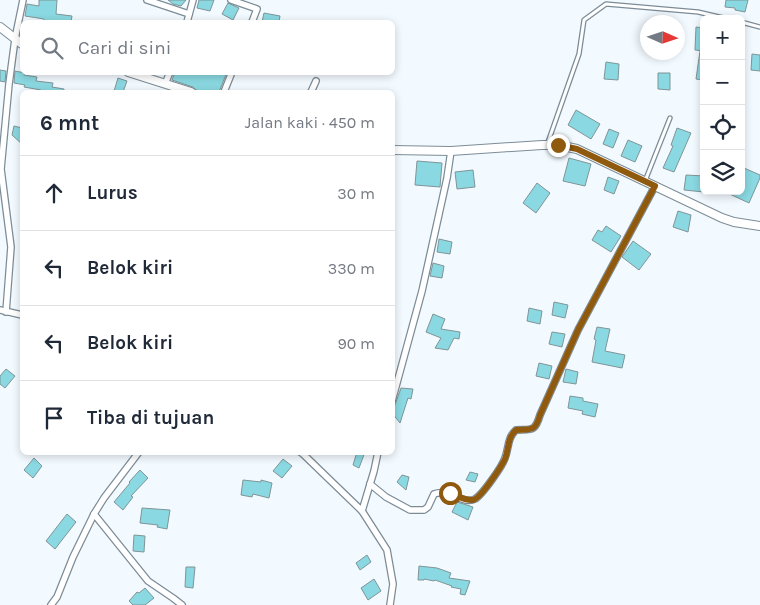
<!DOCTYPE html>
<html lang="id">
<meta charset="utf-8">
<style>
:root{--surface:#fff;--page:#f2f2f3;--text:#1f2937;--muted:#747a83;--line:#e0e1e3}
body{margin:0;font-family:Karla,sans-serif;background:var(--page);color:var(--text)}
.controls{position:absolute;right:15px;top:15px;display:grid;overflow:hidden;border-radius:8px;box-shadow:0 2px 8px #0003}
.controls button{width:45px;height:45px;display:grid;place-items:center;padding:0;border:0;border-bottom:1px solid var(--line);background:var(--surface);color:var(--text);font:25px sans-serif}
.compass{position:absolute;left:640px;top:15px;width:45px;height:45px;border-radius:50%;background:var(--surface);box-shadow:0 2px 8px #0003;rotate:93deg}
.stop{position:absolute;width:15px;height:15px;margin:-11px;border:4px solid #8f590e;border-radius:50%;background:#fff}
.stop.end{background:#8f590e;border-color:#fff;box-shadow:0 1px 5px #0008}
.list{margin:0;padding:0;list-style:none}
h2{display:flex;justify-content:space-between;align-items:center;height:65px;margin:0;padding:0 20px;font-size:21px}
h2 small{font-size:16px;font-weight:400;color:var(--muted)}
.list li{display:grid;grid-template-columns:32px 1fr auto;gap:15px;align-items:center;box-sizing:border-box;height:75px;padding:0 20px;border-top:1px solid var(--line)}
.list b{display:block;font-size:19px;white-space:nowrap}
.list em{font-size:16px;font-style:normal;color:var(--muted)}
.icon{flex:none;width:28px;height:28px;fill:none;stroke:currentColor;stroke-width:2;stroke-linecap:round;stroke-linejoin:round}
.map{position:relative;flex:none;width:760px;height:605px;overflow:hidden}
.search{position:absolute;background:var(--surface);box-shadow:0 2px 8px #0003;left:20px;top:20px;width:375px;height:55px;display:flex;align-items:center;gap:12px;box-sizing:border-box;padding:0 18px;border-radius:8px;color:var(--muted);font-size:19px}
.panel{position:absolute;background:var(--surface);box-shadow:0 2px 8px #0003;left:20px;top:90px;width:375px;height:365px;border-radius:8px}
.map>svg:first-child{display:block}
.building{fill:#8ad8e1;stroke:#7f9598}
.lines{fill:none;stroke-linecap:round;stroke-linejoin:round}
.service-casing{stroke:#7c8c97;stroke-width:5.5}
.minor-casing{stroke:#7c8c97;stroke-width:8}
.tertiary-casing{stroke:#7c8c97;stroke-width:10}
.service{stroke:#fff;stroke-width:3}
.minor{stroke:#fff;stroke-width:5.5}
.tertiary{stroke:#fff;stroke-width:8}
.route{stroke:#8f590e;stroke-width:6}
</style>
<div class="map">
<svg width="760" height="605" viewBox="0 0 760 605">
<rect width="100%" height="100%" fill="#f3faff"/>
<g class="building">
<path d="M39 0H57L56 14 72 16 71 22H49L44 21V19L25 16 27 4 39 6Z"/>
<path d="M168 0H186L181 6 173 4Z"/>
<path d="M199 0H214L210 11 197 8Z"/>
<path d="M726 0H748L745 12 735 10V8L725 7Z"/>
<path d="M228 3 239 8 233 20 222 14Z"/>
<path d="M264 13 280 16 279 22H262Z"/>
<path d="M696 27 704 28V51L695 50Z"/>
<path d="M700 51H704V80L696 79Z"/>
<path d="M752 54 760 55V71L751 70Z"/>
<path d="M606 62 619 64 618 80 604 79Z"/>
<path d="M0 70 6 71 5 82 0 81Z"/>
<path d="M15 71 25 73 24 75 37 77 36 81 53 83 52 87 64 89V92H40L41 90 24 87 25 85 14 83Z"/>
<path d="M175 72H227L219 92H203L196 90 193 87 172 80Z"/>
<path d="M658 73H670V90L658 89Z"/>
<path d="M118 78 127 81 123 92 114 91Z"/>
<path d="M576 110 600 124 591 139 568 125Z"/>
<path d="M14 126 22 128V144L12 135Z"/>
<path d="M677 128 691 133 674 172 663 168 673 146 671 145Z"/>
<path d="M609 129 619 133 613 148 603 144Z"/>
<path d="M628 140 642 146 635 162 621 156Z"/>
<path d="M569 158 591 164 585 186 563 181Z"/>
<path d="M417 161 442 163 440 187 415 185Z"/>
<path d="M744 168 760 175V178L749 203 723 191H741V174Z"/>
<path d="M473 170 475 187 457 189 455 172Z"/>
<path d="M686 175 704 176V192L684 190Z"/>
<path d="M608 177 619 181 614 194 604 190Z"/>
<path d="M537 183 550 193 536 213 523 203Z"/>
<path d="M678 211 691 215 688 232 673 227Z"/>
<path d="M606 226 621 236 611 252 592 240 598 230 602 232Z"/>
<path d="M439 239 452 242 450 254 437 252Z"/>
<path d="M633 241 651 254 639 270 622 257Z"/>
<path d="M433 263 444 266 442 278 430 276Z"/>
<path d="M554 302 568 305 565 318 552 315Z"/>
<path d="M529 308 542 311 540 324 527 321Z"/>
<path d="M433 314 445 319 441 329 460 332 459 339 454 338 448 350 435 348 441 338 426 332Z"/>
<path d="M597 327 610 329 605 351 625 355 622 368 592 362 596 340 594 339Z"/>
<path d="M552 332 565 334 562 347 549 344Z"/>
<path d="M539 363 552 366 549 379 536 376Z"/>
<path d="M6 369 15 376 5 388 0 384V376Z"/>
<path d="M566 369 578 372 576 384 563 382Z"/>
<path d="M401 388 413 389 411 399 408 398 400 423 392 413Z"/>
<path d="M570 396 583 398V401L598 404 595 417 582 414 583 411 568 408Z"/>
<path d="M357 452H365L359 468 353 465Z"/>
<path d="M34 458 42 466 33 478 24 470Z"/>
<path d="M283 459 292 466 282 478 273 471Z"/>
<path d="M140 470 148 478 131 496 133 497 123 510 114 502 130 483 129 482Z"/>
<path d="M470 472 478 474 475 482 466 480Z"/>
<path d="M402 475 409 477 406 490 397 482Z"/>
<path d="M243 480 261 482V480L272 483 269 498 253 494 252 497 241 495Z"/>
<path d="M457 502 473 507 468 520 452 512Z"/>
<path d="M142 508 170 510 167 529 157 527 158 525 140 523Z"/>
<path d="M67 514 76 522 55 549 46 541Z"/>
<path d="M134 535 145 536 144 552 133 551Z"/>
<path d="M367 555 371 562 360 570 356 563Z"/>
<path d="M419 566 437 568 451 573 449 578 470 581 465 595 460 594 461 589 451 587 452 586 435 580 434 581 424 579V580H418Z"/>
<path d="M186 567H195L193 588 185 587Z"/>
<path d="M374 579 381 591 368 600 361 588Z"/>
<path d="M145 588 154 598 145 605H133L129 601 137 592 139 593Z"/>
</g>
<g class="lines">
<defs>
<g id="service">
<path d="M741 22 760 27"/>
<path d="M547 145 579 54 584 20 606 4 698 12 728 19"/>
<path d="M645 181 670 118"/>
</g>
<g id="minor">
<path d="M147 0 189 14"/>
<path d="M231 0 257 9 252 22"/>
<path d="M187 22 193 0"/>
<path d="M165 84 170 72"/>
<path d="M224 92 232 72"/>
<path d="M311 92 316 81"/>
<path d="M0 310 22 315"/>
<path d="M6 312 11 247 1 169 9 84 15 39 23 0"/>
<path d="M392 401 422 291 447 178 451 151"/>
<path d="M300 452 303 454 362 511 374 471 378 452"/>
<path d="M370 484 386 497 410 510H424L428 507 434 494C449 488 463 505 475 499 482 495 502 467 505 458 509 448 507 438 516 430 532 429 535 432 540 415L578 330 655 186"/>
<path d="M362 511 387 550 393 584 390 605"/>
<path d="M94 514 148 581 173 598 182 605"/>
<path d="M51 605 57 597 73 557 94 514 104 498 139 452"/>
</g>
<g id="tertiary">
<path d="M0 27 22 44"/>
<path d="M128 72 191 92"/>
<path d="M392 150 451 151 542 145H558L577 149 722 218 734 222 760 226"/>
</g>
</defs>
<use href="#service" class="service-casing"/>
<use href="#minor" class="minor-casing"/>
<use href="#tertiary" class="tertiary-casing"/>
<use href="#service" class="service"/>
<use href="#minor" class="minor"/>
<use href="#tertiary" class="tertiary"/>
</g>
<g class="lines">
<path class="route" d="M450 493C457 496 466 501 473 500 481 498 501 467 505 459 509 449 507 438 516 430 532 429 535 432 540 415L578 330 655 186 577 149 558 145"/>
</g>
</svg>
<div class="controls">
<button>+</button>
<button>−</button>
<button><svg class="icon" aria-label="locate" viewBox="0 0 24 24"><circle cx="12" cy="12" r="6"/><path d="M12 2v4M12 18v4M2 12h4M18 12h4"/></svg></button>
<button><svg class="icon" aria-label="layers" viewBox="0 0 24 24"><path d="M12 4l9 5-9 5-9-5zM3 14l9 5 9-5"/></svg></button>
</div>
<svg class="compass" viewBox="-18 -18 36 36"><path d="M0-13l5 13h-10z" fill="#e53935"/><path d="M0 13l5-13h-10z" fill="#747a83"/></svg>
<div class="stop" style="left:450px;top:493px"></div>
<div class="stop end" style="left:558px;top:145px"></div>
<div class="search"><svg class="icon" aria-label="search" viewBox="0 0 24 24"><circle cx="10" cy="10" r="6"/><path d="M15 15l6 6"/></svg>Cari di sini</div>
<section class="panel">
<h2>6 mnt<small>Jalan kaki · 450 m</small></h2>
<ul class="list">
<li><svg class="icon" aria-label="ahead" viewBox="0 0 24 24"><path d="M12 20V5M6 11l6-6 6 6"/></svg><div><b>Lurus</b></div><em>30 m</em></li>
<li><svg class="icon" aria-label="left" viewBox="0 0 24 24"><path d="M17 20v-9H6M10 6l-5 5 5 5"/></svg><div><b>Belok kiri</b></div><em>330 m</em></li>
<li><svg class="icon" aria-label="left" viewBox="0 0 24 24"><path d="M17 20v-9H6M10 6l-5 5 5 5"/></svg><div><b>Belok kiri</b></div><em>90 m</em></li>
<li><svg class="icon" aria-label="arrive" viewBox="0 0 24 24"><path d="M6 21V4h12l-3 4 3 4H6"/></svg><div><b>Tiba di tujuan</b></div></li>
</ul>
</section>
</div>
